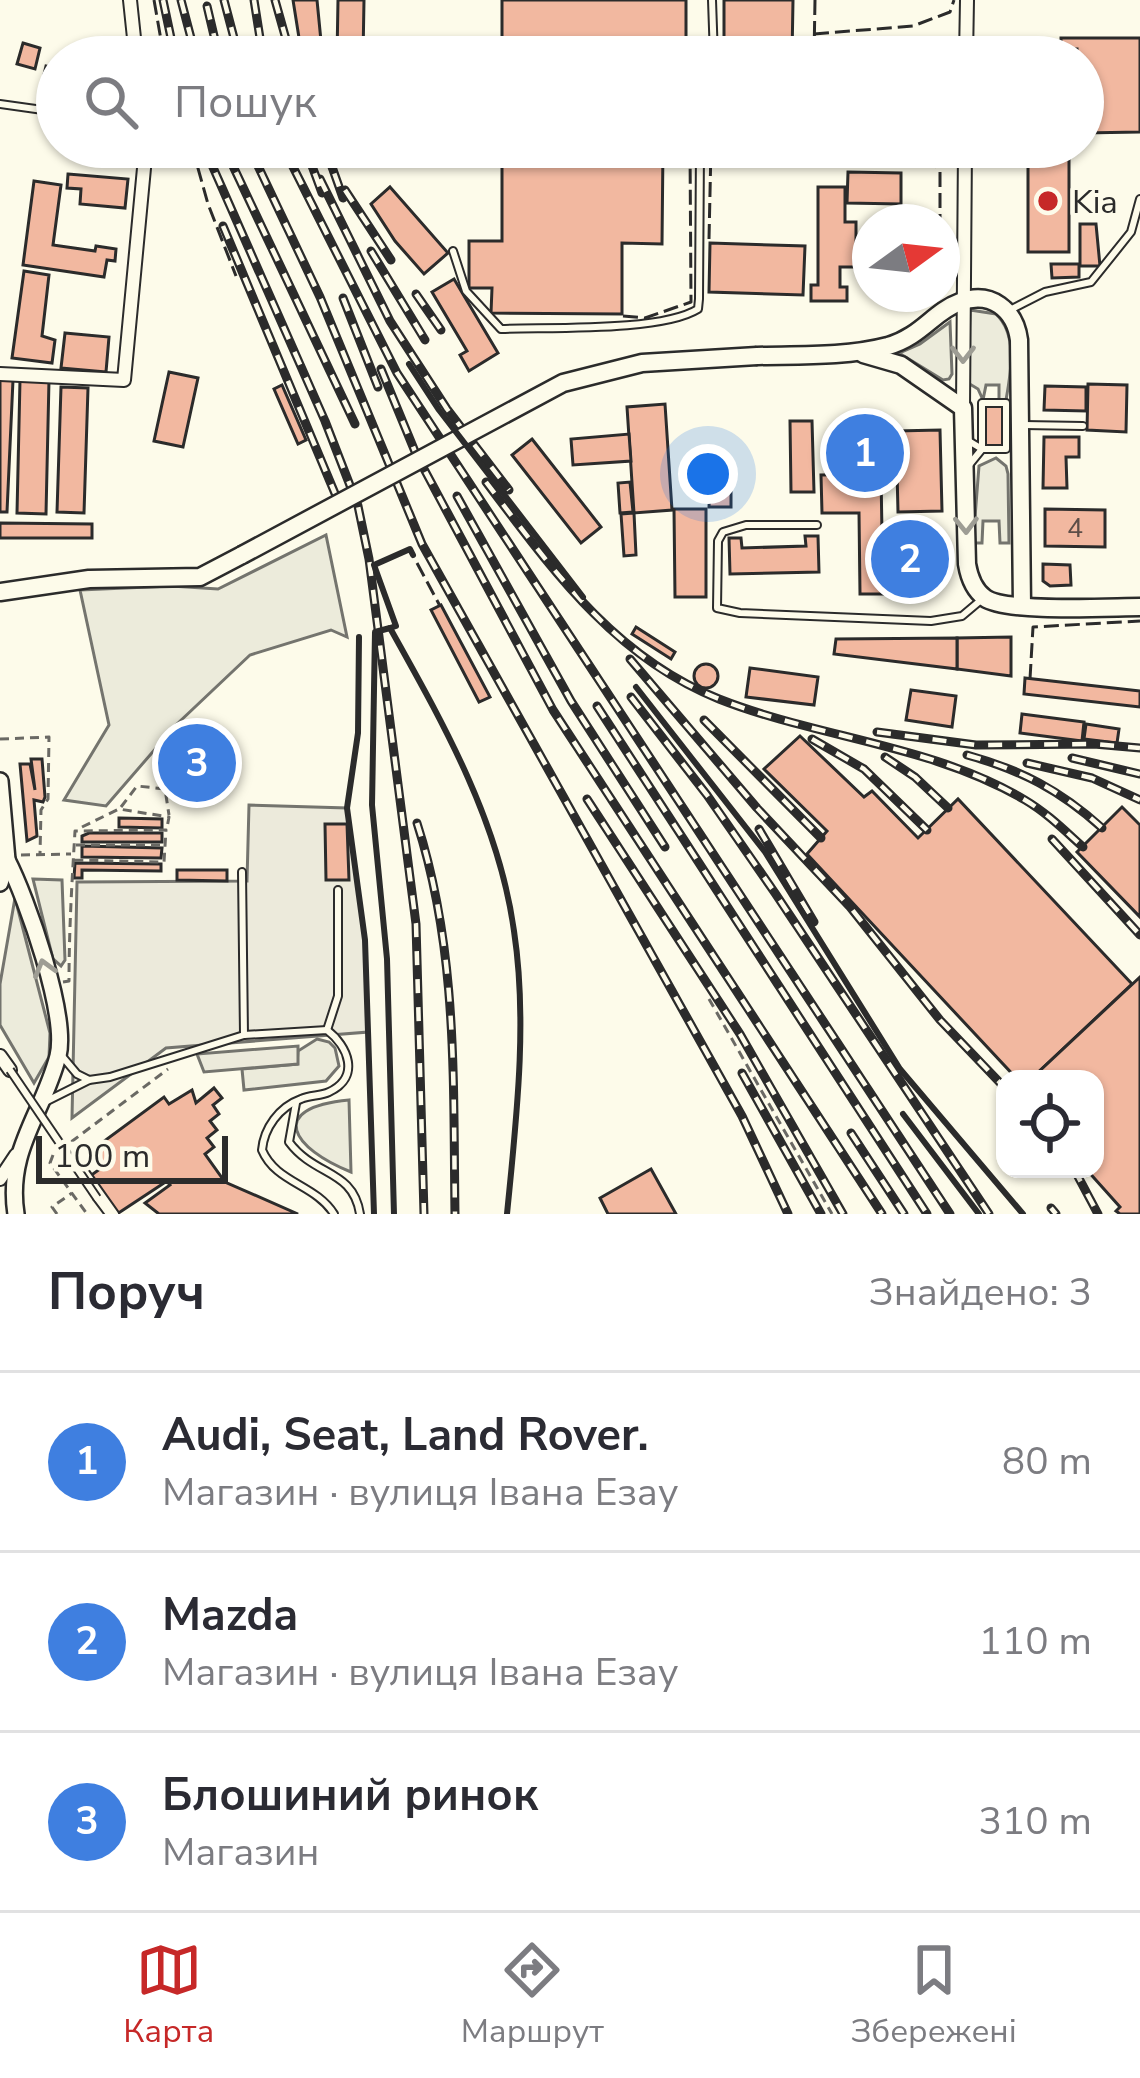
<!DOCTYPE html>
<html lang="uk">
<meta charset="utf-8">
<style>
:root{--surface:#fff;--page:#f7f7f7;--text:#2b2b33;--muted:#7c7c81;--line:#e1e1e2;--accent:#c62828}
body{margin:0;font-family:"Nunito Sans",sans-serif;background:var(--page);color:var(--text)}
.controls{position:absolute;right:36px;bottom:36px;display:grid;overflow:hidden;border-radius:24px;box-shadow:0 3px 9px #0004}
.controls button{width:108px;height:108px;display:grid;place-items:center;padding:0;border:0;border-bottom:3px solid var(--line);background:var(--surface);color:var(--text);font:60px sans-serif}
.compass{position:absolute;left:852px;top:204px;width:108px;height:108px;border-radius:50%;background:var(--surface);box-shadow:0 3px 9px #0004;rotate:75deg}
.scale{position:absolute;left:36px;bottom:30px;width:192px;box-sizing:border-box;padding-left:12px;border:6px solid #2b2b2b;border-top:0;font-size:33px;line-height:42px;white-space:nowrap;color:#2b2b2b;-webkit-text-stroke:9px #fdfbea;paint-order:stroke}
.you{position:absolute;left:708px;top:474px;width:42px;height:42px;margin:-30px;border:9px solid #fff;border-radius:50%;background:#1a73e8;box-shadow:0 0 0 18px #1a73e833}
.badge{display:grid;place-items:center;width:78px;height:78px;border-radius:50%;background:var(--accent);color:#fff;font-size:39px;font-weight:700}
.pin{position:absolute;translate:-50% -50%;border:6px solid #fff;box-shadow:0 3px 12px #0006}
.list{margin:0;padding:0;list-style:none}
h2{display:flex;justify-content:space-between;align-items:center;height:156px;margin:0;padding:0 48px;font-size:51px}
h2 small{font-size:39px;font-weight:400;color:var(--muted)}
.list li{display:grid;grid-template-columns:78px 1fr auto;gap:36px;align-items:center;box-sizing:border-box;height:180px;padding:0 48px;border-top:3px solid var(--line)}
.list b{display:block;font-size:45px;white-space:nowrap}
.list p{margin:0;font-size:39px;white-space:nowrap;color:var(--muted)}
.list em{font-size:39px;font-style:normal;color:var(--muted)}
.icon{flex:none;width:66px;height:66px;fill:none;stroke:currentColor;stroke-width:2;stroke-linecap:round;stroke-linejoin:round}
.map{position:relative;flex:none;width:1140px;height:1214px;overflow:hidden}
.search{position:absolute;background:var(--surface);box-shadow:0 3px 9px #0004;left:36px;right:36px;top:36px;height:132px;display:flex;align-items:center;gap:30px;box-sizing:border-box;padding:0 42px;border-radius:66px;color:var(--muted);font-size:45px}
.sheet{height:696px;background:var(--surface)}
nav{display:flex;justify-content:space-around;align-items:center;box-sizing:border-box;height:168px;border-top:3px solid var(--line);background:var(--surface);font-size:33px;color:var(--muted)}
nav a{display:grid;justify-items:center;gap:6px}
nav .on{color:var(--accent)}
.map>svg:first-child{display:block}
.green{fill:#ecebdb;stroke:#74746e;stroke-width:3}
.parking{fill:#eceadb;stroke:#74746e;stroke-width:3}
.building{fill:#f2b8a0;stroke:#2b2b2b;stroke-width:3}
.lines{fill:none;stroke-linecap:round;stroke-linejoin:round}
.service-casing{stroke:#2b2b2b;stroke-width:10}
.minor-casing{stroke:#2b2b2b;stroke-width:16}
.tertiary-casing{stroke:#2b2b2b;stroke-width:20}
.secondary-casing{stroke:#2b2b2b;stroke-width:21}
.path{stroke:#6a6964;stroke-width:3;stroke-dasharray:9 6;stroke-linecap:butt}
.service{stroke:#fdfbea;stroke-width:6}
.minor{stroke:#fdfbea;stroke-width:12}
.tertiary{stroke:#fdfbea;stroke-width:15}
.secondary{stroke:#fdfbea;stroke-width:16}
.rail-casing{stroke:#2b2b2b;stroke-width:9}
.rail{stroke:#fdfbea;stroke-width:4.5;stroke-dasharray:14;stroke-linecap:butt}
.service-bridge-casing{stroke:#2b2b2b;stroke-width:10;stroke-linecap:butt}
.secondary-bridge-casing{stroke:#2b2b2b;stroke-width:21;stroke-linecap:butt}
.service-bridge{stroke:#fdfbea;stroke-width:6}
.secondary-bridge{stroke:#fdfbea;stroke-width:16}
.fence{stroke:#2b2b2b;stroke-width:3;stroke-dasharray:15 6;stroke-linecap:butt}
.wall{stroke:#2b2b2b;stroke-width:6}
.oneway{stroke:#9e9d94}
.poi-dot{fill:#c62828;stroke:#fdfbea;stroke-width:4.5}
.labels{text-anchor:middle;stroke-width:9;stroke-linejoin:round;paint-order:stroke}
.number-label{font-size:27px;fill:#5d4e48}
.poi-label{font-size:33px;fill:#2b2b2b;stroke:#fdfbea;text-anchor:start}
</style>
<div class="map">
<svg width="1140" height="1214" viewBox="0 0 1140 1214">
<rect width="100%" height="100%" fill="#fdfbea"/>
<g class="green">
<path d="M970 310 996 314C1018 335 1011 372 1006 400H999V385H986L983 400 978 389 968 383Z"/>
<path d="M950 322 952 374 949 379 943 380 899 353 920 344Z"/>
<path d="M996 458 1006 466 1008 474 1009 543H1000L999 521H983L982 543H973L979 466Z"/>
<path d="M326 535 347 637 331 630 250 655 176 725 106 806 64 800 109 725 80 590 171 586 218 589Z"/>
<path d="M33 879 62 880 65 960 61 966 53 959Z"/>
<path d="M15 898 50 1033 49 1057 34 1083 0 1025V984Z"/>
<path d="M317 1039 329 1042 335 1048 339 1066 326 1081 244 1090 242 1069 297 1064 298 1051Z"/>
<path d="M349 1100 351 1172C293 1149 265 1108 349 1100Z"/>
</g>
<g class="parking">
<path d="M249 805 347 808 365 940 368 1032 166 1048 72 1118 77 882 247 881Z"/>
<path d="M298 1046V1064L204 1072 197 1054Z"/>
</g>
<g class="building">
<path d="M293 0H317L321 41 300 44Z"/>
<path d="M338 0H364L363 57H337Z"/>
<rect x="502" y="0" width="184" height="57"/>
<path d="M724 0H793L792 57H724Z"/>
<path d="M1061 38H1140V132L1083 133V57H1077V49H1061Z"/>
<path d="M871 40H910V49L933 48V57H842L844 47 872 46Z"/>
<path d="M23 43 40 48 35 69 17 64Z"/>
<path d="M46 66 57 69V95L40 91Z"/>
<path d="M502 147H663L662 244 622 243V314L491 313 492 288H469V241H502Z"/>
<path d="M881 147H925L926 156 881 157Z"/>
<rect x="1028" y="150" width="41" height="102"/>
<path d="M848 172 901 173V204L847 203Z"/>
<path d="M68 174 128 179 125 208 80 204 81 189 67 188Z"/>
<path d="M34 181 61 185 53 245 95 251 96 246 116 249 115 261 107 260 104 277 23 265Z"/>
<path d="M390 187 448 253 424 274 395 241 371 204Z"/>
<path d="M818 187H845V222H856V267H840V287H847V301H811V285H818Z"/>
<path d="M1080 224H1096L1100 266H1080Z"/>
<path d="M710 243 805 246 803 295 709 292Z"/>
<path d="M1051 264H1079V277L1052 278Z"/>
<path d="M24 271 49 275 42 336 55 340 52 363 12 358Z"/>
<path d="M454 279 498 353 469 371 460 355 467 351 432 292Z"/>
<path d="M65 333 109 337 106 372 61 368Z"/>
<path d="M169 372 198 378 183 447 154 441Z"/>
<path d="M0 379 13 380 7 512H0Z"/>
<path d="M20 380H49L46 514 17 513Z"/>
<path d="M1088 384 1127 385 1126 432 1087 430Z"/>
<path d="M282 385 306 440 298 444 274 389Z"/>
<path d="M1045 386 1086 387V411L1044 410Z"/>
<path d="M61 387 88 388 84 513 57 512Z"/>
<path d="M665 404 672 510 634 513 627 407Z"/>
<rect x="983" y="405" width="20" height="42"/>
<path d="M790 421H812L814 492H791Z"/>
<path d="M833 427H861V435H896L897 470 833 471Z"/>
<path d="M940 430 942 511 898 512 896 431Z"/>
<path d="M629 434 631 461 573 465 571 439Z"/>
<path d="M1044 437H1079V457H1066L1067 488H1043Z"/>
<path d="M532 439 601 527 581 543 512 455Z"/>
<path d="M881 474 883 594H860L859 513H822L821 475Z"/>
<path d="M630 482 633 512 620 513 618 483Z"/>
<path d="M710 483H731V507H709Z"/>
<path d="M674 509H706V597H675Z"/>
<path d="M1045 509 1105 510V547L1045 546Z"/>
<path d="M634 513 636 555 624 556 621 514Z"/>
<path d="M0 523 92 524V538H0Z"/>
<path d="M930 532V585H890L889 533Z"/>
<path d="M805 536H818L819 572 730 574 729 538H741L742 548 806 546Z"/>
<path d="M1043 564 1070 565 1071 585 1050 586 1043 581Z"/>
<path d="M441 605 490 697 479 702 431 610Z"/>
<path d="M636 627 675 652 671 659 632 634Z"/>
<path d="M1011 637V676L957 669V638Z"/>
<path d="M957 638V669L834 654 836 639Z"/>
<circle cx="706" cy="676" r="12"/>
<path d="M750 668 818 677 814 705 746 697Z"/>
<path d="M1025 678 1140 691V707L1024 694Z"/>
<path d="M911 690 956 696 952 727 906 720Z"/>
<path d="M1022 714 1084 722 1082 741 1020 733Z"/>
<path d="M1086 724 1119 729 1117 743 1084 739Z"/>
<path d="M800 736 864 797 872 791 918 838 958 799 1132 984 1031 1079H1017L807 854 827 831 764 769Z"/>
<path d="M31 759H42L45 797 43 802 34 800 37 836 27 841 20 764H30L35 790Z"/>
<path d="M1122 807 1140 825V917L1077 852Z"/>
<path d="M119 818 162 819V828L119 827Z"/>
<path d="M325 824H347L349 880H326Z"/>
<path d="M89 833H162V842H82V836Z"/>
<path d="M82 846 162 848 161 858 82 857Z"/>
<path d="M75 863 161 864V871L82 870V878H74Z"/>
<path d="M177 870H227V881L177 880Z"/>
<path d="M1140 977V1214H1120L1116 1211 1120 1207 1086 1169H1095V1079H1031Z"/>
<path d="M214 1088 222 1098 213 1105 219 1114 210 1121 217 1130 207 1138 214 1147 205 1154 225 1182 298 1214H159L145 1203 170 1185 167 1181 117 1214 90 1176 100 1169 88 1153 164 1097 169 1104 192 1090 196 1103Z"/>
<path d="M651 1169 676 1214H608L600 1198Z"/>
</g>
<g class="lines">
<defs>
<g id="service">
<path d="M712 0 714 57"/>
<path d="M0 104 57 112"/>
<path d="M453 251 466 291 501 329C548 327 661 332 698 309L699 299 700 147"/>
<path d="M1012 309 1045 292 1091 282 1131 232 1140 199"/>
<path d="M1024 425 1083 426"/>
<path d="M967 440 982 449H1006V403H982V449L969 465"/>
<path d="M817 525H746L723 532 718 541 717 608 740 613 931 621 962 616 981 600"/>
<path d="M242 872 244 1035"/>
<path d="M327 1030 338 996V890"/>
<path d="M61 1055 77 1074 89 1080"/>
<path d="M43 1103 89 1080 110 1077 244 1035 327 1030C348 1046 361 1077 329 1092 321 1096 310 1095 301 1099 279 1107 264 1128 262 1150 276 1183 315 1184 334 1214"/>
<path d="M296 1103 289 1142C315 1177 353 1169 360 1214"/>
<path d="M81 1166 115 1214"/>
<path d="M97 1198 109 1214"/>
</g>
<g id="minor">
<path d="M130 0 136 57"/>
<path d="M966 57 967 0"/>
<path d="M0 374 124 380 146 147"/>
<path d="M963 408 965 147"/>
<path d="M0 1056 10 1070"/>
<path d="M0 1179 16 1155"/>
</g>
<g id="tertiary">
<path d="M0 781 7 860 0 883"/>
<path d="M7 860C27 899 68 1015 58 1056 43 1114 6 1150 16 1214"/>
</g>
<g id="secondary">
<path d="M863 354 901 365 963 408 967 564C969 576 974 590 985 598 1006 613 1110 607 1140 607"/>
<path d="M757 356C800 355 846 357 888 346 922 336 933 312 960 302 991 290 1015 310 1019 340L1022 606"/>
<path d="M0 592 89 579 200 577 242 555"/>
</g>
</defs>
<use href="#service" class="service-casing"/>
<use href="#minor" class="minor-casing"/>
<use href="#tertiary" class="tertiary-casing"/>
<use href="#secondary" class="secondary-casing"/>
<g class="path">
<path d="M0 739 49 737 48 799 41 810 40 854"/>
<path d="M121 807 137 786 165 789 169 815"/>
<path d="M82 827 119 809 169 817 167 828"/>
<path d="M76 845H162"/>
<path d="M21 855 71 854"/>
<path d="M63 982 69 981C69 930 72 881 75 831L166 830 164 862 71 860"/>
<path d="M709 999 832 1214"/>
<path d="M71 1142 168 1069"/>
<path d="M53 1155 50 1163 87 1214"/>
<path d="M57 1214 52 1207 72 1193"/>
</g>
<use href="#service" class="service"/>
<use href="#minor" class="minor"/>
<use href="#tertiary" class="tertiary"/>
<use href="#secondary" class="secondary"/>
<defs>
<g id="rail">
<path d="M163 0 175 57"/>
<path d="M181 0 196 57"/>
<path d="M224 0 239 57"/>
<path d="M254 0 263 57"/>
<path d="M275 0 291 57"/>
<path d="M207 6 219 57"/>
<path d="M204 147 325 421 358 506 369 559 416 924 424 1214"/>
<path d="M224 147 355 424"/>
<path d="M249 147 320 297 422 544 742 1116 788 1214"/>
<path d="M283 147 397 373 950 1214"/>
<path d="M305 147 322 193"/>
<path d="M325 147 343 198"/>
<path d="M320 179 390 321 447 409 509 490"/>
<path d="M345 190 391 260"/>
<path d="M223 226 339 503"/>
<path d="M371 251 425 340"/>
<path d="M416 294 441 330"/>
<path d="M343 298 378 387"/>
<path d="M381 369 416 454 553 710 882 1214"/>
<path d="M486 482C552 569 614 657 719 699 818 738 933 745 1025 800 1047 813 1064 830 1083 847"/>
<path d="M457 496 571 701 665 847"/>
<path d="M630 659 757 808 850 907 940 1020 1005 1088"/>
<path d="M631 697 707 795 775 893 989 1214"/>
<path d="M597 706 927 1214"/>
<path d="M704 720 821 838"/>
<path d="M877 732 976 745 1094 744 1140 748"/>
<path d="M812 739 864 769 927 830"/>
<path d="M967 755C1021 770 1060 790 1102 828"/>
<path d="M885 757 915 777 948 808"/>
<path d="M1072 758 1140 774"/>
<path d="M1027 763 1092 778 1140 800"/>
<path d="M587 799 740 1034 843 1214"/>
<path d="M417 823C458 951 453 1081 455 1214"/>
<path d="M759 829 814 922"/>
<path d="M1052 839 1140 935"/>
<path d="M742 1073 821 1214"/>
<path d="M851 1133 904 1214"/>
<path d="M1074 1169 1098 1214"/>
<path d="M1051 1208 1056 1214"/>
</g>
</defs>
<use href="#rail" class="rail-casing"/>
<use href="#rail" class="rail"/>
<defs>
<path id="service-bridge" d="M10 1070 97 1198"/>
<path id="secondary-bridge" d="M242 555 563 383 642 363 757 356"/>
</defs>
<use href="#service-bridge" class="service-bridge-casing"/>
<use href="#secondary-bridge" class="secondary-bridge-casing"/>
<use href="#service-bridge" class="service-bridge"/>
<use href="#secondary-bridge" class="secondary-bridge"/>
<g class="fence">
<path d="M154 0 164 57"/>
<path d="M814 34 913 26 950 12 954 0"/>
<path d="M814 57 815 0"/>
<path d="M192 147 208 204 236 276"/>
<path d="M926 157 940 170V222"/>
<path d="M709 239 711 147"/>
<path d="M623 316 645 318 691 302 690 147"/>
<path d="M417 563 440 606"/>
<path d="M1030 679 1033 627 1140 621"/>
</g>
<g class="wall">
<path d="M409 364 439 410 583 597"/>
<path d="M390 628 396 626 374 565 410 549 413 555"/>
<path d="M359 637 358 733 347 808 365 940 374 1214"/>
<path d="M636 687 765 852 900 1069 1023 1214"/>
<path d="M903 1114 979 1214"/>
<path d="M394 1214 387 959 372 805 375 632 390 628C443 723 499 821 514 931 528 1023 516 1122 507 1214"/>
</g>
</g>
<defs><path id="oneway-chevron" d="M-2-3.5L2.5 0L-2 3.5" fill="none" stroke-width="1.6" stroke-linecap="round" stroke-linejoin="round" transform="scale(3)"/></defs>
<g class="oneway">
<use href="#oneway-chevron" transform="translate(963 354) rotate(90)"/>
<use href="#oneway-chevron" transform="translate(966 525) rotate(89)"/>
<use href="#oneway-chevron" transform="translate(44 968) rotate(-106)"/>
</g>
<circle class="poi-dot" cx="1048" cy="201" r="12"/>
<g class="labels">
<g class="number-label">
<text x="1075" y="537">4</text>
</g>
<g class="poi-label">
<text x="1072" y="213">Kia</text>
</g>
</g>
</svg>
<div class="controls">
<button><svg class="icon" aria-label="locate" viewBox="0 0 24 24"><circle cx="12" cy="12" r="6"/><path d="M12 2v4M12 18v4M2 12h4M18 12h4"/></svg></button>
</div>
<svg class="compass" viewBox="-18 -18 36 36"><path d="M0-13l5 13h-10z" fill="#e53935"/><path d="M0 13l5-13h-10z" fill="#7c7c81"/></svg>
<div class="scale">100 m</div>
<div class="you"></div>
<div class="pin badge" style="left:865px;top:453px;background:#3f7fe0">1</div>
<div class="pin badge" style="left:910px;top:559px;background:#3f7fe0">2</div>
<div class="pin badge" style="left:197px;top:763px;background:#3f7fe0">3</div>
<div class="search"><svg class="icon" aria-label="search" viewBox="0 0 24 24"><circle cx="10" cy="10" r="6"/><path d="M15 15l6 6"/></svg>Пошук</div>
</div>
<section class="sheet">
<h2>Поруч<small>Знайдено: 3</small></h2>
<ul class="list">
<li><span class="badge" style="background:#3f7fe0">1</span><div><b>Audi, Seat, Land Rover.</b><p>Магазин · вулиця Івана Езау</p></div><em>80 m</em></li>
<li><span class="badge" style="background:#3f7fe0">2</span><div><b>Mazda</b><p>Магазин · вулиця Івана Езау</p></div><em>110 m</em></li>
<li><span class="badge" style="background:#3f7fe0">3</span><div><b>Блошиний ринок</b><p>Магазин</p></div><em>310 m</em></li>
</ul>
</section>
<nav>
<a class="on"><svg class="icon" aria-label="map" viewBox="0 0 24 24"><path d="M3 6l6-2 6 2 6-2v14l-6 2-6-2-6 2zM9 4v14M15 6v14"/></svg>Карта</a>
<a><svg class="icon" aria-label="directions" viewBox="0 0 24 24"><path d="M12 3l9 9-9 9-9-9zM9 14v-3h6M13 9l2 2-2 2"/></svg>Маршрут</a>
<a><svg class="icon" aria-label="saved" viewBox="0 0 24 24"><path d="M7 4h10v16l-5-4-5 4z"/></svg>Збережені</a>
</nav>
